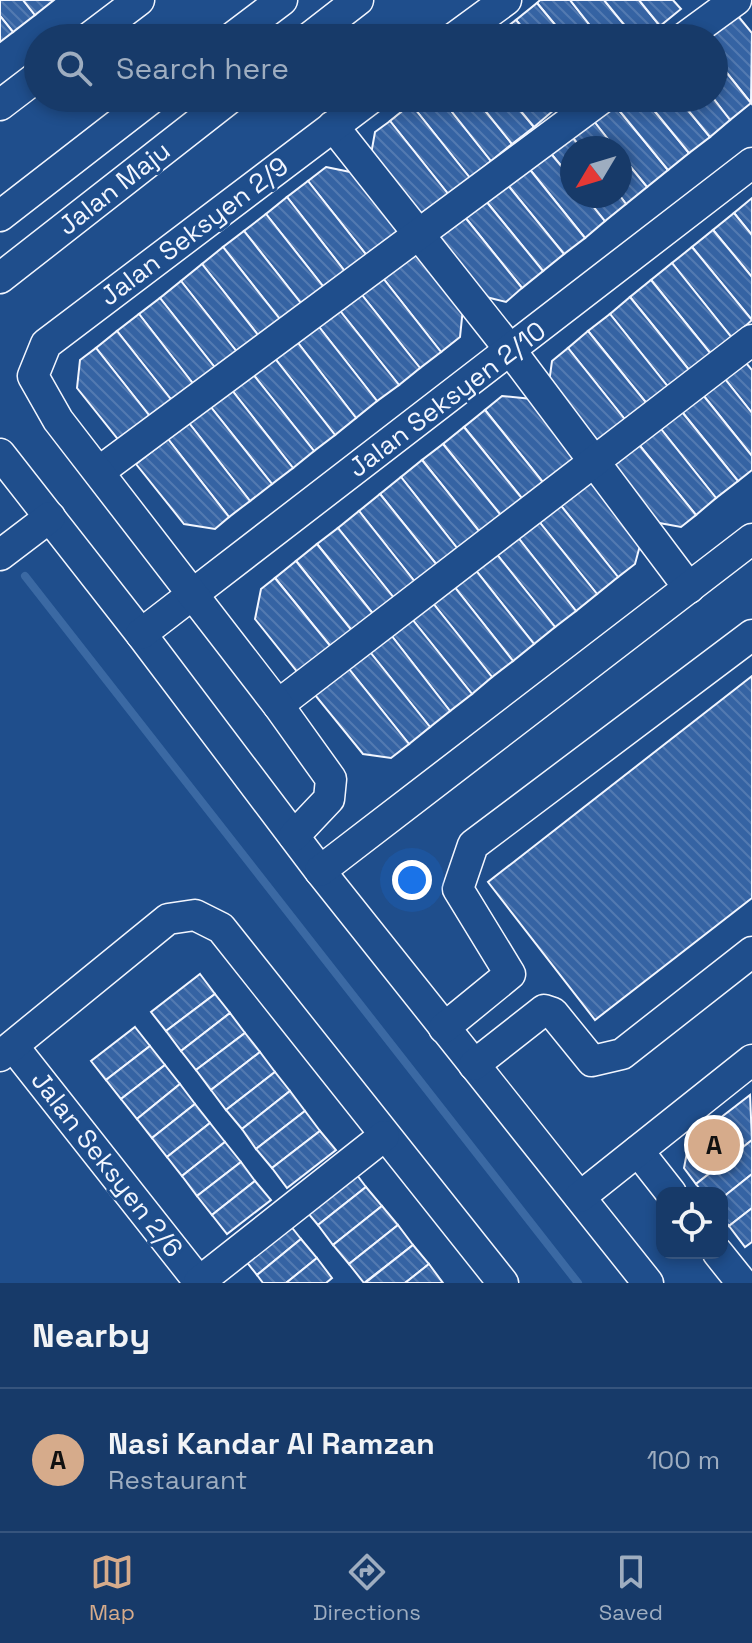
<!DOCTYPE html>
<style>
:root{--surface:#173a69;--page:#244571;--text:#f1f3f6;--muted:#9eadc0;--line:#36547d;--accent:#d6ab8b}
body{margin:0;font-family:"Space Grotesk",sans-serif;background:var(--page);color:var(--text)}
.controls{position:absolute;right:24px;bottom:24px;display:grid;overflow:hidden;border-radius:16px;box-shadow:0 4px 12px #0003}
.controls button{width:72px;height:72px;display:grid;place-items:center;padding:0;border:0;border-bottom:2px solid var(--line);background:var(--surface);color:var(--text);font:40px sans-serif}
.compass{position:absolute;left:560px;top:136px;width:72px;height:72px;border-radius:50%;background:var(--surface);box-shadow:0 4px 12px #0003;rotate:232deg}
.you{position:absolute;left:412px;top:880px;width:28px;height:28px;margin:-20px;border:6px solid #fff;border-radius:50%;background:#1a73e8;box-shadow:0 0 0 12px #1a73e833}
.badge{display:grid;place-items:center;width:52px;height:52px;border-radius:50%;background:var(--accent);color:#111;font-size:26px;font-weight:700}
.pin{position:absolute;translate:-50% -50%;border:4px solid #fff;box-shadow:0 2px 8px #0006}
.list{margin:0;padding:0;list-style:none}
h2{display:flex;justify-content:space-between;align-items:center;height:104px;margin:0;padding:0 32px;font-size:34px}
h2 small{font-size:26px;font-weight:400;color:var(--muted)}
.list li{display:grid;grid-template-columns:52px 1fr auto;gap:24px;align-items:center;box-sizing:border-box;height:144px;padding:0 32px;border-top:2px solid var(--line)}
.list b{display:block;font-size:30px;white-space:nowrap}
.list p{margin:0;font-size:26px;white-space:nowrap;color:var(--muted)}
.list em{font-size:26px;font-style:normal;color:var(--muted)}
.icon{flex:none;width:44px;height:44px;fill:none;stroke:currentColor;stroke-width:2;stroke-linecap:round;stroke-linejoin:round}
.map{position:relative;flex:none;width:752px;height:1283px;overflow:hidden}
.search{position:absolute;background:var(--surface);box-shadow:0 4px 12px #0003;left:24px;right:24px;top:24px;height:88px;display:flex;align-items:center;gap:20px;box-sizing:border-box;padding:0 28px;border-radius:44px;color:var(--muted);font-size:30px}
.sheet{height:248px;background:var(--surface)}
nav{display:flex;justify-content:space-around;align-items:center;box-sizing:border-box;height:112px;border-top:2px solid var(--line);background:var(--surface);font-size:22px;color:var(--muted)}
nav a{display:grid;justify-items:center;gap:4px}
nav .on{color:var(--accent)}
.map>svg:first-child{display:block}
.lines{fill:none;stroke-linecap:round;stroke-linejoin:round}
.stream{stroke:#3b69a3;stroke-width:8}
.building{fill:url(#building-back-hatch);stroke:#f2f6ff;stroke-width:2}
.minor-casing{stroke:#f2f6ff;stroke-width:33}
.minor{stroke:#1f4e8c;stroke-width:30}
.labels{text-anchor:middle;stroke-width:6;stroke-linejoin:round;paint-order:stroke}
.street-label{font-size:26px;fill:#f2f6ff;stroke:#1f4e8c}
</style>
<div class="map">
<svg width="752" height="1283" viewBox="0 0 752 1283">
<defs>
<pattern id="building-back-hatch" width="6" height="6" patternUnits="userSpaceOnUse" patternTransform="scale(2)"><rect width="6" height="6" fill="#3563a3"/><path d="M-1 5l2 2M0 0l6 6M5-1l2 2" fill="none" stroke="#537ab1"/></pattern>
</defs>
<rect width="100%" height="100%" fill="#1f4e8c"/>
<g class="lines">
<path class="stream" d="M25 576 578 1283"/>
</g>
<g class="building">
<path d="M0 0H23L35 15 13 32 0 16Z"/>
<path d="M23 0H54L35 15Z"/>
<path d="M540 0H570L600 38H566L537 3Z"/>
<path d="M570 0H604L635 38H600Z"/>
<path d="M604 0H639L660 26 645 38H635Z"/>
<path d="M639 0H673L681 9 660 26Z"/>
<path d="M725 0 752 33 751 103 714 57V38H699Z"/>
<path d="M537 3 566 38H531L516 20Z"/>
<path d="M0 16 13 32 0 42Z"/>
<path d="M516 20 531 38H497L495 36Z"/>
<path d="M714 57 751 103 730 120 713 98Z"/>
<path d="M418 98H441L491 161 470 178 411 104Z"/>
<path d="M441 98H475L512 144 491 161Z"/>
<path d="M475 98H510L534 127 512 144Z"/>
<path d="M510 98H544L554 110 534 127Z"/>
<path d="M609 98 668 170 647 187 620 154V148H615L585 110Z"/>
<path d="M609 98H644L689 153 668 170Z"/>
<path d="M644 98H678L710 137 689 153Z"/>
<path d="M678 98H713L730 120 710 137Z"/>
<path d="M411 104 470 178 449 195 390 121Z"/>
<path d="M585 110 615 148H581L564 127Z"/>
<path d="M390 121 449 195 418 220 370 160 375 132Z"/>
<path d="M564 127 581 148H572V179L543 144Z"/>
<path d="M543 144 572 179V196H585L605 221 585 238 523 161Z"/>
<path d="M620 154 647 187 626 204 620 196Z"/>
<path d="M523 161 585 238 564 254 502 178Z"/>
<path d="M326 167 355 173 401 231 368 257 308 181Z"/>
<path d="M502 178 564 254 543 271 481 195Z"/>
<path d="M308 181 368 257 347 274 287 197Z"/>
<path d="M481 195 543 271 522 288 460 211Z"/>
<path d="M585 196H620L626 204 605 221Z"/>
<path d="M287 197 347 274 326 290 266 214Z"/>
<path d="M752 198V235L734 213Z"/>
<path d="M460 211 522 288 506 302 478 295 430 235Z"/>
<path d="M734 213 752 235V277L713 230Z"/>
<path d="M266 214 326 290 304 307 244 231Z"/>
<path d="M713 230 752 277V320L692 247Z"/>
<path d="M244 231 304 307 283 323 223 247Z"/>
<path d="M414 245 463 308 460 337 441 352 379 273Z"/>
<path d="M223 247 283 323 262 340 202 264Z"/>
<path d="M692 247 752 320 732 338 672 263Z"/>
<path d="M672 263 732 338 711 354 651 280Z"/>
<path d="M202 264 262 340 241 357 181 281Z"/>
<path d="M379 273 441 352 420 368 358 290Z"/>
<path d="M651 280 711 354 690 371 630 297Z"/>
<path d="M181 281 241 357 220 374 160 298Z"/>
<path d="M358 290 420 368 399 385 337 307Z"/>
<path d="M630 297 690 371 669 388 610 314Z"/>
<path d="M160 298 220 374 198 390 139 314Z"/>
<path d="M337 307 399 385 377 401 316 323Z"/>
<path d="M139 314 198 390 177 407 117 331Z"/>
<path d="M610 314 669 388 648 405 588 331Z"/>
<path d="M316 323 377 401 356 418 295 339Z"/>
<path d="M117 331 177 407 156 424 96 348Z"/>
<path d="M588 331 648 405 627 422 568 348Z"/>
<path d="M295 339 356 418 335 435 273 356Z"/>
<path d="M96 348 156 424 125 448 77 388 80 360Z"/>
<path d="M568 348 627 422 599 446 549 383 552 361Z"/>
<path d="M273 356 335 435 314 451 252 373Z"/>
<path d="M741 357 752 370V413L721 374Z"/>
<path d="M252 373 314 451 293 468 231 389Z"/>
<path d="M721 374 752 413V456L699 390Z"/>
<path d="M231 389 293 468 272 484 210 406Z"/>
<path d="M699 390 752 456V470L738 481 678 407Z"/>
<path d="M502 396 532 399 579 458 546 486 485 410Z"/>
<path d="M210 406 272 484 250 501 189 423Z"/>
<path d="M678 407 738 481 716 498 657 424Z"/>
<path d="M485 410 546 486 525 502 464 427Z"/>
<path d="M189 423 250 501 229 517 168 439Z"/>
<path d="M657 424 716 498 696 515 636 441Z"/>
<path d="M464 427 525 502 504 519 443 444Z"/>
<path d="M168 439 229 517 215 529 184 524 136 464Z"/>
<path d="M636 441 696 515 681 527 654 522 608 464Z"/>
<path d="M443 444 504 519 483 536 422 460Z"/>
<path d="M422 460 483 536 461 553 401 477Z"/>
<path d="M592 475 642 538 635 564 618 577 558 502Z"/>
<path d="M401 477 461 553 441 570 380 494Z"/>
<path d="M380 494 441 570 419 587 359 511Z"/>
<path d="M558 502 618 577 597 594 537 519Z"/>
<path d="M359 511 419 587 398 603 338 528Z"/>
<path d="M537 519 597 594 576 611 516 535Z"/>
<path d="M338 528 398 603 378 620 317 544Z"/>
<path d="M516 535 576 611 555 627 495 552Z"/>
<path d="M317 544 378 620 357 637 296 561Z"/>
<path d="M495 552 555 627 534 644 474 568Z"/>
<path d="M296 561 357 637 336 653 275 578Z"/>
<path d="M474 568 534 644 513 661 453 585Z"/>
<path d="M275 578 336 653 303 679 255 619 261 589Z"/>
<path d="M453 585 513 661 492 677 432 602Z"/>
<path d="M432 602 492 677 472 694 412 619Z"/>
<path d="M412 619 472 694 450 711 391 635Z"/>
<path d="M391 635 450 711 430 727 370 652Z"/>
<path d="M370 652 430 727 409 744 349 669Z"/>
<path d="M349 669 409 744 391 758 363 754 315 695Z"/>
<path d="M752 676V898L595 1020 488 882Z"/>
<path d="M200 974 215 994 166 1031 151 1012Z"/>
<path d="M215 994 230 1013 181 1051 166 1031Z"/>
<path d="M230 1013 245 1033 196 1070 181 1051Z"/>
<path d="M135 1027 150 1046 106 1080 91 1061Z"/>
<path d="M245 1033 260 1052 211 1090 196 1070Z"/>
<path d="M150 1046 165 1065 121 1099 106 1080Z"/>
<path d="M260 1052 275 1072 226 1110 211 1090Z"/>
<path d="M165 1065 180 1084 137 1119 121 1099Z"/>
<path d="M275 1072 290 1091 242 1129 226 1110Z"/>
<path d="M180 1084 195 1104 152 1138 137 1119Z"/>
<path d="M290 1091 305 1111 256 1149 242 1129Z"/>
<path d="M750 1095 752 1140 696 1184 684 1168 689 1142Z"/>
<path d="M195 1104 210 1123 167 1157 152 1138Z"/>
<path d="M305 1111 320 1131 272 1168 256 1149Z"/>
<path d="M210 1123 225 1142 182 1176 167 1157Z"/>
<path d="M320 1131 336 1150 287 1188 272 1168Z"/>
<path d="M752 1140V1174L722 1198V1193H703L696 1184Z"/>
<path d="M225 1142 241 1162 197 1196 182 1176Z"/>
<path d="M241 1162 255 1181 212 1215 197 1196Z"/>
<path d="M351 1167 366 1187 318 1225 302 1206Z"/>
<path d="M752 1174V1208L729 1226 722 1217V1198Z"/>
<path d="M255 1181 271 1200 227 1234 212 1215Z"/>
<path d="M366 1187 382 1206 333 1245 318 1225Z"/>
<path d="M382 1206 398 1225 349 1264 333 1245Z"/>
<path d="M752 1208V1242L745 1247 729 1226Z"/>
<path d="M286 1220 301 1239 257 1275 241 1255Z"/>
<path d="M398 1225 413 1245 364 1283 349 1264Z"/>
<path d="M301 1239 317 1258 286 1283H263L257 1275Z"/>
<path d="M413 1245 429 1264 405 1283H365Z"/>
<path d="M317 1258 332 1278 326 1283H286Z"/>
<path d="M429 1264 443 1283H405Z"/>
</g>
<g class="lines">
<defs>
<g id="minor">
<path d="M89 38 139 0"/>
<path d="M232 38 282 0"/>
<path d="M309 38 358 0"/>
<path d="M454 38 506 0"/>
<path d="M684 38 736 0"/>
<path d="M0 105 38 76"/>
<path d="M333 126 511 351 689 588"/>
<path d="M0 216 152 98"/>
<path d="M0 278 230 98"/>
<path d="M0 454 141 634 320 871 648 1283"/>
<path d="M100 471 602 98"/>
<path d="M0 555 50 517"/>
<path d="M141 634 752 163"/>
<path d="M278 705 752 340"/>
<path d="M294 836 329 799 331 779 278 705 58 420 33 376 46 344 371 98"/>
<path d="M320 871 752 539"/>
<path d="M444 1028 510 974 458 889 473 845 752 635"/>
<path d="M13 1046 200 1283"/>
<path d="M0 1056 168 919 195 915 221 928 503 1283"/>
<path d="M474 1065 544 1010 553 1013 592 1061 622 1054 752 952"/>
<path d="M638 1151 671 1193"/>
<path d="M580 1197 752 1060"/>
<path d="M718 1253 742 1283"/>
<path d="M199 1282 384 1136"/>
</g>
</defs>
<use href="#minor" class="minor-casing"/>
<use href="#minor" class="minor"/>
</g>
<g class="labels">
<g class="street-label">
<text transform="translate(114 188) rotate(-38)" y="9">Jalan Maju</text>
<text transform="translate(194 231) rotate(-37)" y="9">Jalan Seksyen 2/9</text>
<text transform="translate(447 399) rotate(-37)" y="9">Jalan Seksyen 2/10</text>
<text transform="translate(107 1164) rotate(52)" y="9">Jalan Seksyen 2/6</text>
</g>
</g>
</svg>
<div class="controls">
<button><svg class="icon" aria-label="locate" viewBox="0 0 24 24"><circle cx="12" cy="12" r="6"/><path d="M12 2v4M12 18v4M2 12h4M18 12h4"/></svg></button>
</div>
<svg class="compass" viewBox="-18 -18 36 36"><path d="M0-13l5 13h-10z" fill="#e53935"/><path d="M0 13l5-13h-10z" fill="#9eadc0"/></svg>
<div class="you"></div>
<div class="pin badge" style="left:714px;top:1145px">A</div>
<div class="search"><svg class="icon" aria-label="search" viewBox="0 0 24 24"><circle cx="10" cy="10" r="6"/><path d="M15 15l6 6"/></svg>Search here</div>
</div>
<section class="sheet">
<h2>Nearby<small></small></h2>
<ul class="list">
<li><span class="badge">A</span><div><b>Nasi Kandar Al Ramzan</b><p>Restaurant</p></div><em>100 m</em></li>
</ul>
</section>
<nav>
<a class="on"><svg class="icon" aria-label="map" viewBox="0 0 24 24"><path d="M3 6l6-2 6 2 6-2v14l-6 2-6-2-6 2zM9 4v14M15 6v14"/></svg>Map</a>
<a><svg class="icon" aria-label="directions" viewBox="0 0 24 24"><path d="M12 3l9 9-9 9-9-9zM9 14v-3h6M13 9l2 2-2 2"/></svg>Directions</a>
<a><svg class="icon" aria-label="saved" viewBox="0 0 24 24"><path d="M7 4h10v16l-5-4-5 4z"/></svg>Saved</a>
</nav>
